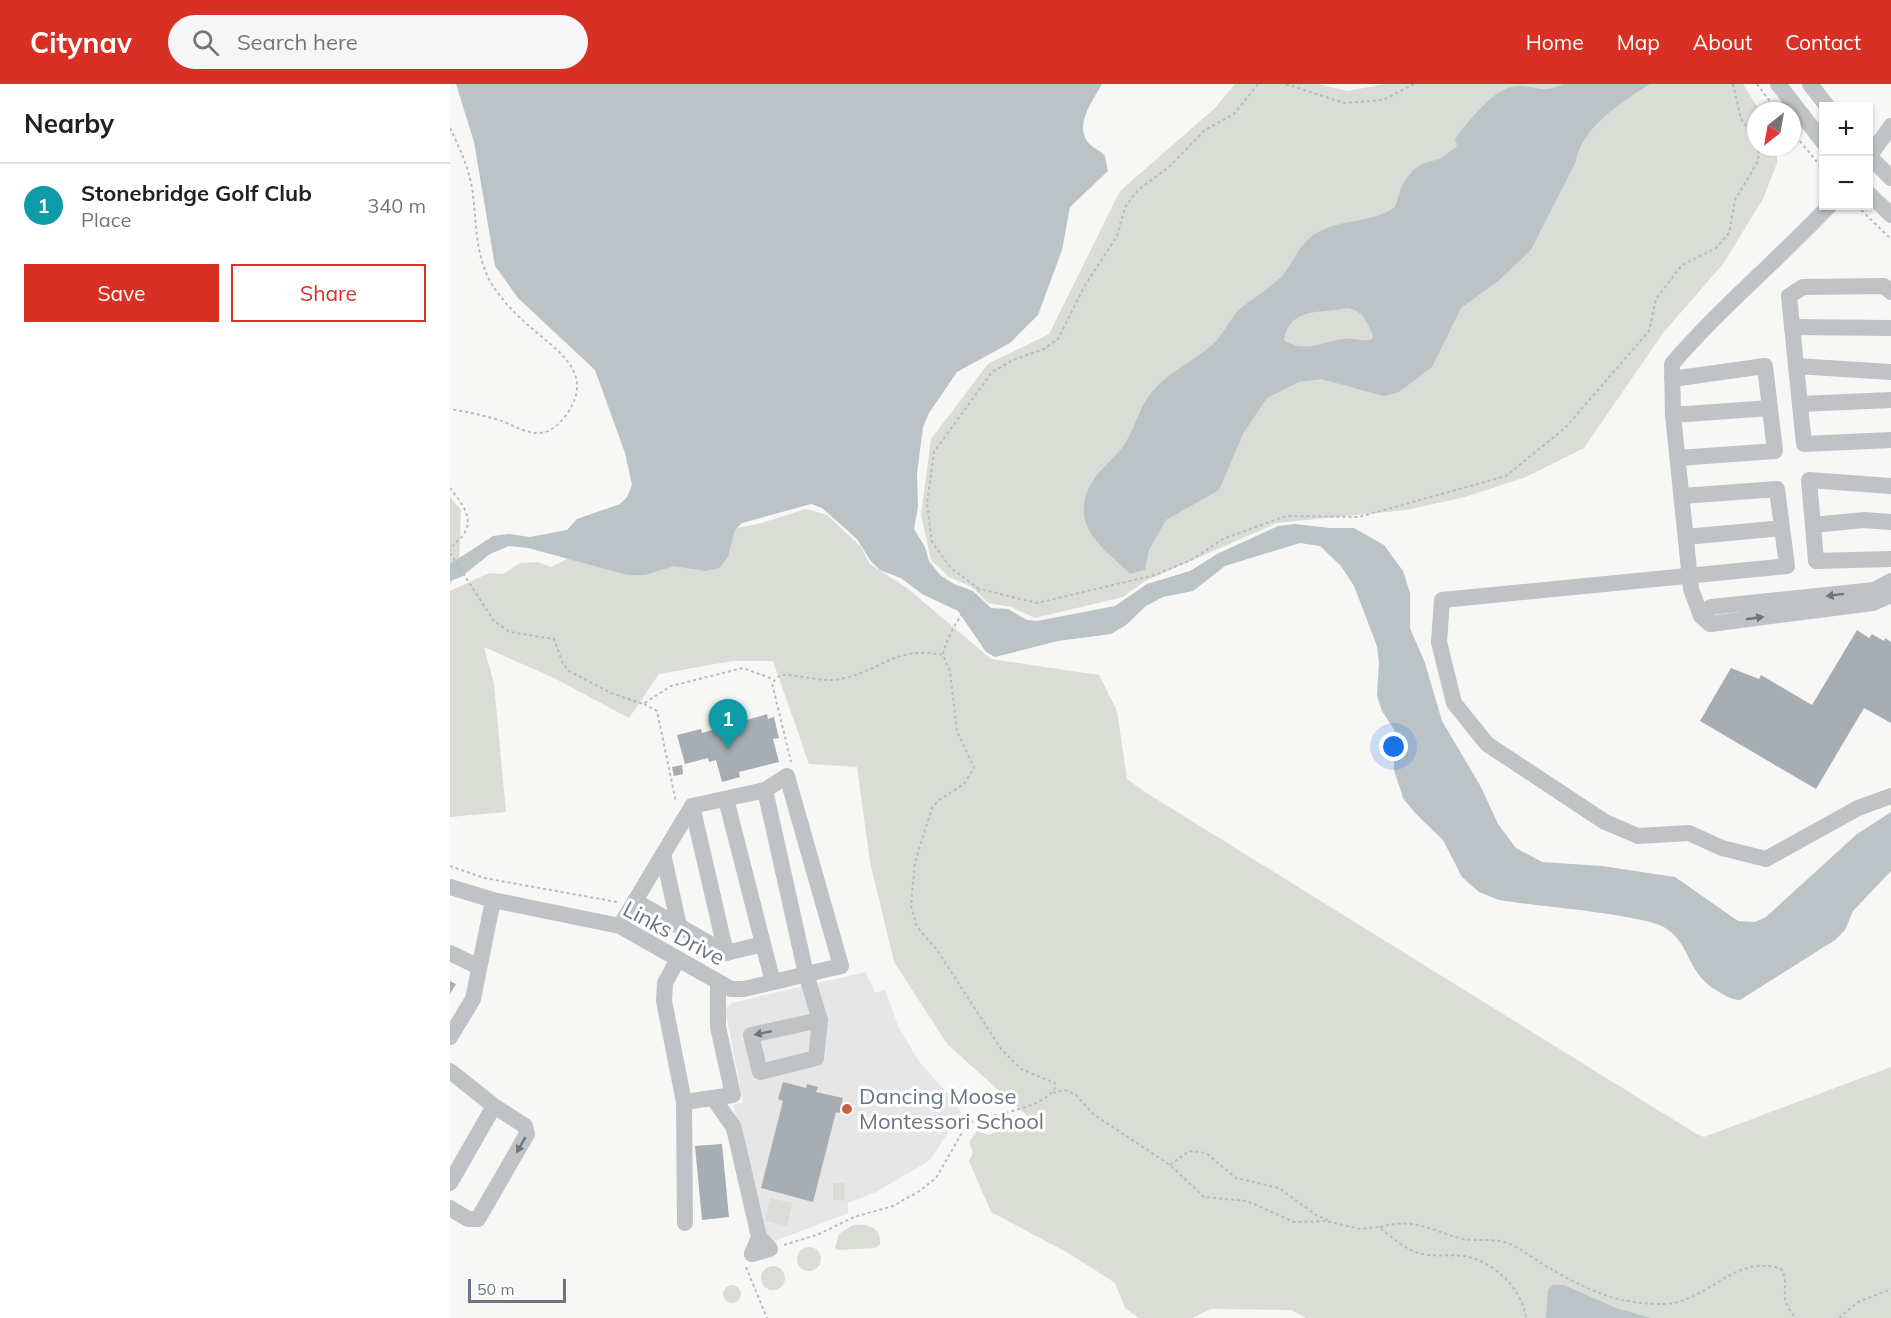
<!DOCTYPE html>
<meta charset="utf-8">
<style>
:root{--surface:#fff;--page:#f6f6f6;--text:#202124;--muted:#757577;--line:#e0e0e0;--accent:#d93025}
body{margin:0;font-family:Mulish,sans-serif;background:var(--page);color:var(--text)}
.controls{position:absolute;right:18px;top:18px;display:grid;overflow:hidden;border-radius:0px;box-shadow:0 2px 4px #0004}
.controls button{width:54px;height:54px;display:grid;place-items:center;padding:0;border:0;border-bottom:2px solid var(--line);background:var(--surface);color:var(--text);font:30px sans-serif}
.compass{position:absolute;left:1297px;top:18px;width:54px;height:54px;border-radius:50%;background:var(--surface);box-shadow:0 2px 4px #0004;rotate:211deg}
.scale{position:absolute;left:18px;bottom:15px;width:98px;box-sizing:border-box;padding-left:6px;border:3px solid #6a7782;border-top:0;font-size:16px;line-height:21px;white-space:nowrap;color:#6a7782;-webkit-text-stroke:4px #fff;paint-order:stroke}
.you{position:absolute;left:944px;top:663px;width:21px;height:21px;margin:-15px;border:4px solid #fff;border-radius:50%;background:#1a73e8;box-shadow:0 0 0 9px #1a73e833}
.badge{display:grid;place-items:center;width:39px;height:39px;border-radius:50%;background:var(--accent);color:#fff;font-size:20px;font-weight:700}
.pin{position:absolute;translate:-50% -50px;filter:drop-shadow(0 2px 3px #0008)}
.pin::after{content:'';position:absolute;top:32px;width:21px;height:18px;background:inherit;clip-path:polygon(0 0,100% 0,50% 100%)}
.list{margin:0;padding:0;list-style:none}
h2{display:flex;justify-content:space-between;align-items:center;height:78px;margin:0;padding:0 24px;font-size:26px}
h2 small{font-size:20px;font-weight:400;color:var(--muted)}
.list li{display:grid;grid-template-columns:39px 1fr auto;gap:18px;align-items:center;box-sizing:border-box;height:84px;padding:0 24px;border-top:2px solid var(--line)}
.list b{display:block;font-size:22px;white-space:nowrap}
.list p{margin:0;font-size:20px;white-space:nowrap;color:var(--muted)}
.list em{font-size:20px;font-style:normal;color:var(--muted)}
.actions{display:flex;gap:12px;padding:18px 24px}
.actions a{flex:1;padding:14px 0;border:2px solid var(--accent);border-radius:0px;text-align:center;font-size:21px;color:var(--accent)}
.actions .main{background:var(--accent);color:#fff}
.icon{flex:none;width:33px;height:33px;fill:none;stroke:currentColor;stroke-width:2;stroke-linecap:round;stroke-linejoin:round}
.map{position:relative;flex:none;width:1441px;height:1234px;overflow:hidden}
header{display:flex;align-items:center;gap:36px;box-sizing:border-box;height:84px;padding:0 30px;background:var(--accent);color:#fff}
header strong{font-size:28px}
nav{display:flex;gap:33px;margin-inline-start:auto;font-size:21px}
.search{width:420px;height:54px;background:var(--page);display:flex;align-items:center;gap:15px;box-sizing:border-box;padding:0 21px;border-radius:33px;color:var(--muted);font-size:22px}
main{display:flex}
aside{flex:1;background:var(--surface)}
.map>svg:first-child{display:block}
.built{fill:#e5e6e5}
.green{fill:#d9ddd6}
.water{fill:#bbc3c7;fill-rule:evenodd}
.building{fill:#a7aeb3}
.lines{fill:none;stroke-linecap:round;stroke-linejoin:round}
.path{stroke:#b9bcbe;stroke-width:2;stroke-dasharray:3 3;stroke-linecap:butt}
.minor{stroke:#bfc3c6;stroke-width:16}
.oneway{fill:#6a7782}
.poi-dot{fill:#cd603e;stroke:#fff;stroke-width:2}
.labels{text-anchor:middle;stroke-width:6;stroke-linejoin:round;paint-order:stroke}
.street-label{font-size:22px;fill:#6a7782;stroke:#fff}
.poi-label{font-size:22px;fill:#6a7782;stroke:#fff;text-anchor:start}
</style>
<header>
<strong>Citynav</strong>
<div class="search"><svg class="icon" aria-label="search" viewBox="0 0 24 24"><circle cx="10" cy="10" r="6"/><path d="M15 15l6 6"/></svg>Search here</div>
<nav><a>Home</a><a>Map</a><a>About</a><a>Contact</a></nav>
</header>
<main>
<aside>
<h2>Nearby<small></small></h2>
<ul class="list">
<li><span class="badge" style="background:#0f9aa8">1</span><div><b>Stonebridge Golf Club</b><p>Place</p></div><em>340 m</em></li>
</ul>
<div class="actions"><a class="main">Save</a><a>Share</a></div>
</aside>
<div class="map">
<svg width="1441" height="1234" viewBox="0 0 1441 1234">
<rect width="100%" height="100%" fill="#f7f7f5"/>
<path class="built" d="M416 888 425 909 435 906 448 942 468 976 507 1021 511 1029 480 1076 426 1108 398 1119V1129L322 1158 317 1152 283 1021 293 1018 275 925 282 919Z"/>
<g class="green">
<path d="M785 0H867L898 7 934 0H1293L1310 27H1306V63H1327V79L1313 115 1273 180 1213 249 1134 364 1076 393 1015 413 957 426 827 439 695 497 673 513 585 534 561 523 538 519 522 503 499 493 481 476 471 431 481 355 538 280 599 250 670 107 765 24Z"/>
<path d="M0 413 11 426 9 479 0 502Z"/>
<path d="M356 425 377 431 411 463 420 480 457 504 541 575 649 591 667 627 677 695 695 708 1245 1049 1254 1053 1441 983V1234H856L841 1226 761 1225 742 1234H689L675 1224 665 1199 620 1170 541 1128 519 1077 523 1069 519 1058 527 1047 538 1051 581 1035 498 961 444 878 420 778 407 683 359 680 323 577H282L209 590 179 634 104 594 34 563 44 600 56 728 0 733V507L39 489 53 490 70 479 88 478 101 483 117 475 308 440Z"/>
<path d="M383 1099H395L394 1117 383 1116Z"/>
<path d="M320 1114 342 1119 337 1142 315 1137Z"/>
<path d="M403 1141C417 1140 431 1142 430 1160L425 1164 388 1166 385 1164 389 1150Z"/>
<circle cx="359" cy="1175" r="12"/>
<circle cx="323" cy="1194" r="12"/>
<circle cx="282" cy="1210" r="9"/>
</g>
<g class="water">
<path d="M6 0H652C644 15 625 39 637 57 642 64 650 66 655 72L658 87 620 123 612 166 588 231 560 259 507 288 479 329 473 343 467 390 468 423 464 445 475 463 479 477 490 491 504 500 523 507 541 524 558 525 577 536 587 537 665 522 697 500 740 487 767 470 828 442 845 440 880 444H904L934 461 953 487 960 509V544L975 579 992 637 1031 703 1048 740 1066 764 1092 778 1152 782 1225 793 1288 837 1305 838 1316 833 1407 750 1441 728V787L1403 827 1395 846 1385 856 1290 916C1282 916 1276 912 1269 908 1235 888 1243 864 1217 845 1197 830 1081 822 1049 816L1029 808 1012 793 993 756 966 730 953 714 944 686 945 647 932 627 927 612 929 579 927 562 904 502 891 482 870 462 850 459 775 482 743 507 713 513 696 522 676 541 661 550 608 557 545 573 536 568 508 527 472 510 451 494 430 486 420 476 407 455 372 424 361 420 292 439 285 446 278 473 269 484 255 487 224 482 195 491H178L78 464 59 462 40 470 11 493 0 497V480L43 452 59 450 80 453 117 446 127 435 170 420 177 413 182 401 175 369 145 286 68 214 45 182 24 58Z"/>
<path d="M1114 0H1200C1174 16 1131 44 1126 77L1081 166 1048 197 1011 224 982 283 949 308 934 312 871 295 849 298 817 314 794 348 769 406 716 436 699 466 695 486 680 490C661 470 631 453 634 421 636 397 657 381 671 365 684 349 688 325 701 309 717 289 743 277 762 261 774 251 779 235 790 225 803 214 820 204 832 192 844 179 848 160 865 150 890 134 921 140 945 123L952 101 963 86 972 80 992 74 1007 62 1005 55C1018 38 1045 2 1068 2 1089 2 1091 10 1114 0ZM897 224C913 226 918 240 923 252L922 255C911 259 904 253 894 255 874 257 854 270 834 256 840 222 871 230 897 224Z"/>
<path d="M1103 1201H1114L1166 1224 1201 1234H1096L1098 1206Z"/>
</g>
<g class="building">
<path d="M1407 546 1419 554 1422 550 1434 557 1435 554 1441 558V639L1414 624 1366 705 1250 637 1281 584 1309 595 1311 591 1362 621Z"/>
<path d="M317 630 318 635 324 633 329 654 323 655 329 678 289 688 290 693 272 698 266 676 259 678 258 674 235 680 227 651 251 645 252 649Z"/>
<path d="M232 681 233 690 224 692 222 683Z"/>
<path d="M0 897 6 900 0 910Z"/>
<path d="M333 998 356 1004 357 1000 368 1003 366 1008 393 1014 390 1029 386 1028 363 1118 311 1104 333 1017 328 1015Z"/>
<path d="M272 1060 279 1133 252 1136 245 1062Z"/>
</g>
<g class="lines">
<g class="path">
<path d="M836 0 894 19 933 16 964 0"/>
<path d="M1283 0 1291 35 1306 55"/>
<path d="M1307 0 1327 27"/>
<path d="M0 44C9 63 18 82 22 104 27 136 24 167 40 197 50 214 64 229 79 242 106 266 146 288 117 330 109 340 101 349 88 349 74 349 61 340 49 336 33 331 17 328 0 325"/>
<path d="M1342 48 1374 86"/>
<path d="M1407 122 1441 155"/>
<path d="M0 404C9 416 24 432 15 448 11 456 3 459 0 467"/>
<path d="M0 469 44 537 60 548 104 555 113 580 119 587 161 609 193 620 221 602 293 584 323 595"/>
<path d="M529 505 501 484 482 458 477 419 484 368 542 288 563 276 594 265 608 255 634 203 667 152 675 123 688 106 719 83 755 46 784 30 808 0"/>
<path d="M493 570C499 546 515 525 530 505L587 519 705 491 741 476 773 455 836 432 909 433 1056 392 1115 344 1199 247 1206 215 1232 181 1266 164 1279 149 1285 116 1308 77 1309 63"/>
<path d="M194 620 207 627 226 718"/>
<path d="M0 782 34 794 167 818"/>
<path d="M603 1009 615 1006 626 1011 643 1030 720 1081 754 1113 797 1117 844 1138 875 1137 911 1145 929 1143C939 1151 951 1162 963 1167 979 1174 997 1170 1014 1172 1043 1177 1072 1204 1076 1234"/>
<path d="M720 1081 739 1067 756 1069 786 1094 829 1104 866 1131 878 1136"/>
<path d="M930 1143C965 1133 981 1147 1013 1155 1030 1158 1046 1153 1062 1161 1076 1168 1088 1178 1101 1185 1121 1197 1149 1211 1172 1216 1189 1219 1214 1223 1231 1217 1266 1206 1291 1171 1331 1185 1342 1202 1325 1212 1346 1234"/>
<path d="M334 1161 369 1150 404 1133 443 1122 468 1108 486 1094 517 1040C539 1029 591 1027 605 1004V999L571 985 551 965 487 866 467 843 461 822 465 778 482 724 489 716 514 700 524 684 507 647 500 588 493 571C444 562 436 584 395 594 373 600 352 590 330 591L322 599 341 678"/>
<path d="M296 1183 317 1234"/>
<path d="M1389 1234 1408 1218 1441 1205"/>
</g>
<g class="minor">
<path d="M1328 0 1374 59"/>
<path d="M1360 0 1377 22"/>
<path d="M1418 71 1441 94"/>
<path d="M1418 74 1441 42"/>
<path d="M1418 109 1441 131"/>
<path d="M1441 208 1434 202 1353 203 1339 212 1346 282 1441 288"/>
<path d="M1342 243 1441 244"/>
<path d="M1346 282 1354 360 1441 356"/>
<path d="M1222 295 1315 282 1325 367 1228 374"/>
<path d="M1350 320 1441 316"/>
<path d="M1223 331 1320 324"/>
<path d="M1441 402 1359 396 1366 477 1441 475"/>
<path d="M1232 412 1327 405 1337 482 992 516 989 558 1004 619 1037 660 1155 738 1188 752 1239 749 1272 764 1316 775 1408 724 1441 712"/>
<path d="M1363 441 1414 436 1441 438"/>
<path d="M1236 453 1332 444"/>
<path d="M1441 497 1424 506 1261 523 1251 532 1260 540 1423 519 1441 511"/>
<path d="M1251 532 1241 505 1223 331 1222 280C1271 223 1328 176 1379 122"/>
<path d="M315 706 356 890 370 936 366 974 310 988 301 951 370 936"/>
<path d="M276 715 313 860"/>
<path d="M242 722 276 869"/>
<path d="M213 770 229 842"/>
<path d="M0 803 43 816 170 842 281 905H294L391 882 337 692 315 706 242 722 170 842"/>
<path d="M185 817 276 869 313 860 323 898"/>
<path d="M0 869 29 883"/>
<path d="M228 875 215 899 214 917 234 1018 283 1011 268 943V899"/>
<path d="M0 953 23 915 43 816"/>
<path d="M0 987 44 1022 0 1099"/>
<path d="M263 1014 283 1042 286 1053 309 1153 302 1170"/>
<path d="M234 1018 235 1139"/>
<path d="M0 1124 18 1135H28L77 1050 75 1042 44 1022"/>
<path d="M302 1170 320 1165 309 1153"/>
</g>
</g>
<defs><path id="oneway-solid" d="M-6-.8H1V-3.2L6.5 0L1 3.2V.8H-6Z" transform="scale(1.5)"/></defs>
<g class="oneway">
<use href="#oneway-solid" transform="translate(1385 511) rotate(173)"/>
<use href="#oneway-solid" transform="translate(1305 534) rotate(-8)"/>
<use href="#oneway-solid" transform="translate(313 949) rotate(168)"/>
<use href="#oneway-solid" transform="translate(71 1061) rotate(120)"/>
</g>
<circle class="poi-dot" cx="397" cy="1025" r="6"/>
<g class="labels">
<g class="street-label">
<text transform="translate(224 849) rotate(28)" y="8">Links Drive</text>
</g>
<g class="poi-label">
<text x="409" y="1020">Dancing Moose<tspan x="409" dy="25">Montessori School</tspan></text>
</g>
</g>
</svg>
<div class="controls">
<button>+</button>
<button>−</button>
</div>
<svg class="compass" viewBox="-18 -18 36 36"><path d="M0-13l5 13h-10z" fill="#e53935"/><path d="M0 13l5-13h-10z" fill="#757577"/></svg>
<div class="scale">50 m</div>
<div class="you"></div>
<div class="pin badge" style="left:278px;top:665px;background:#0f9aa8">1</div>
</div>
</main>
